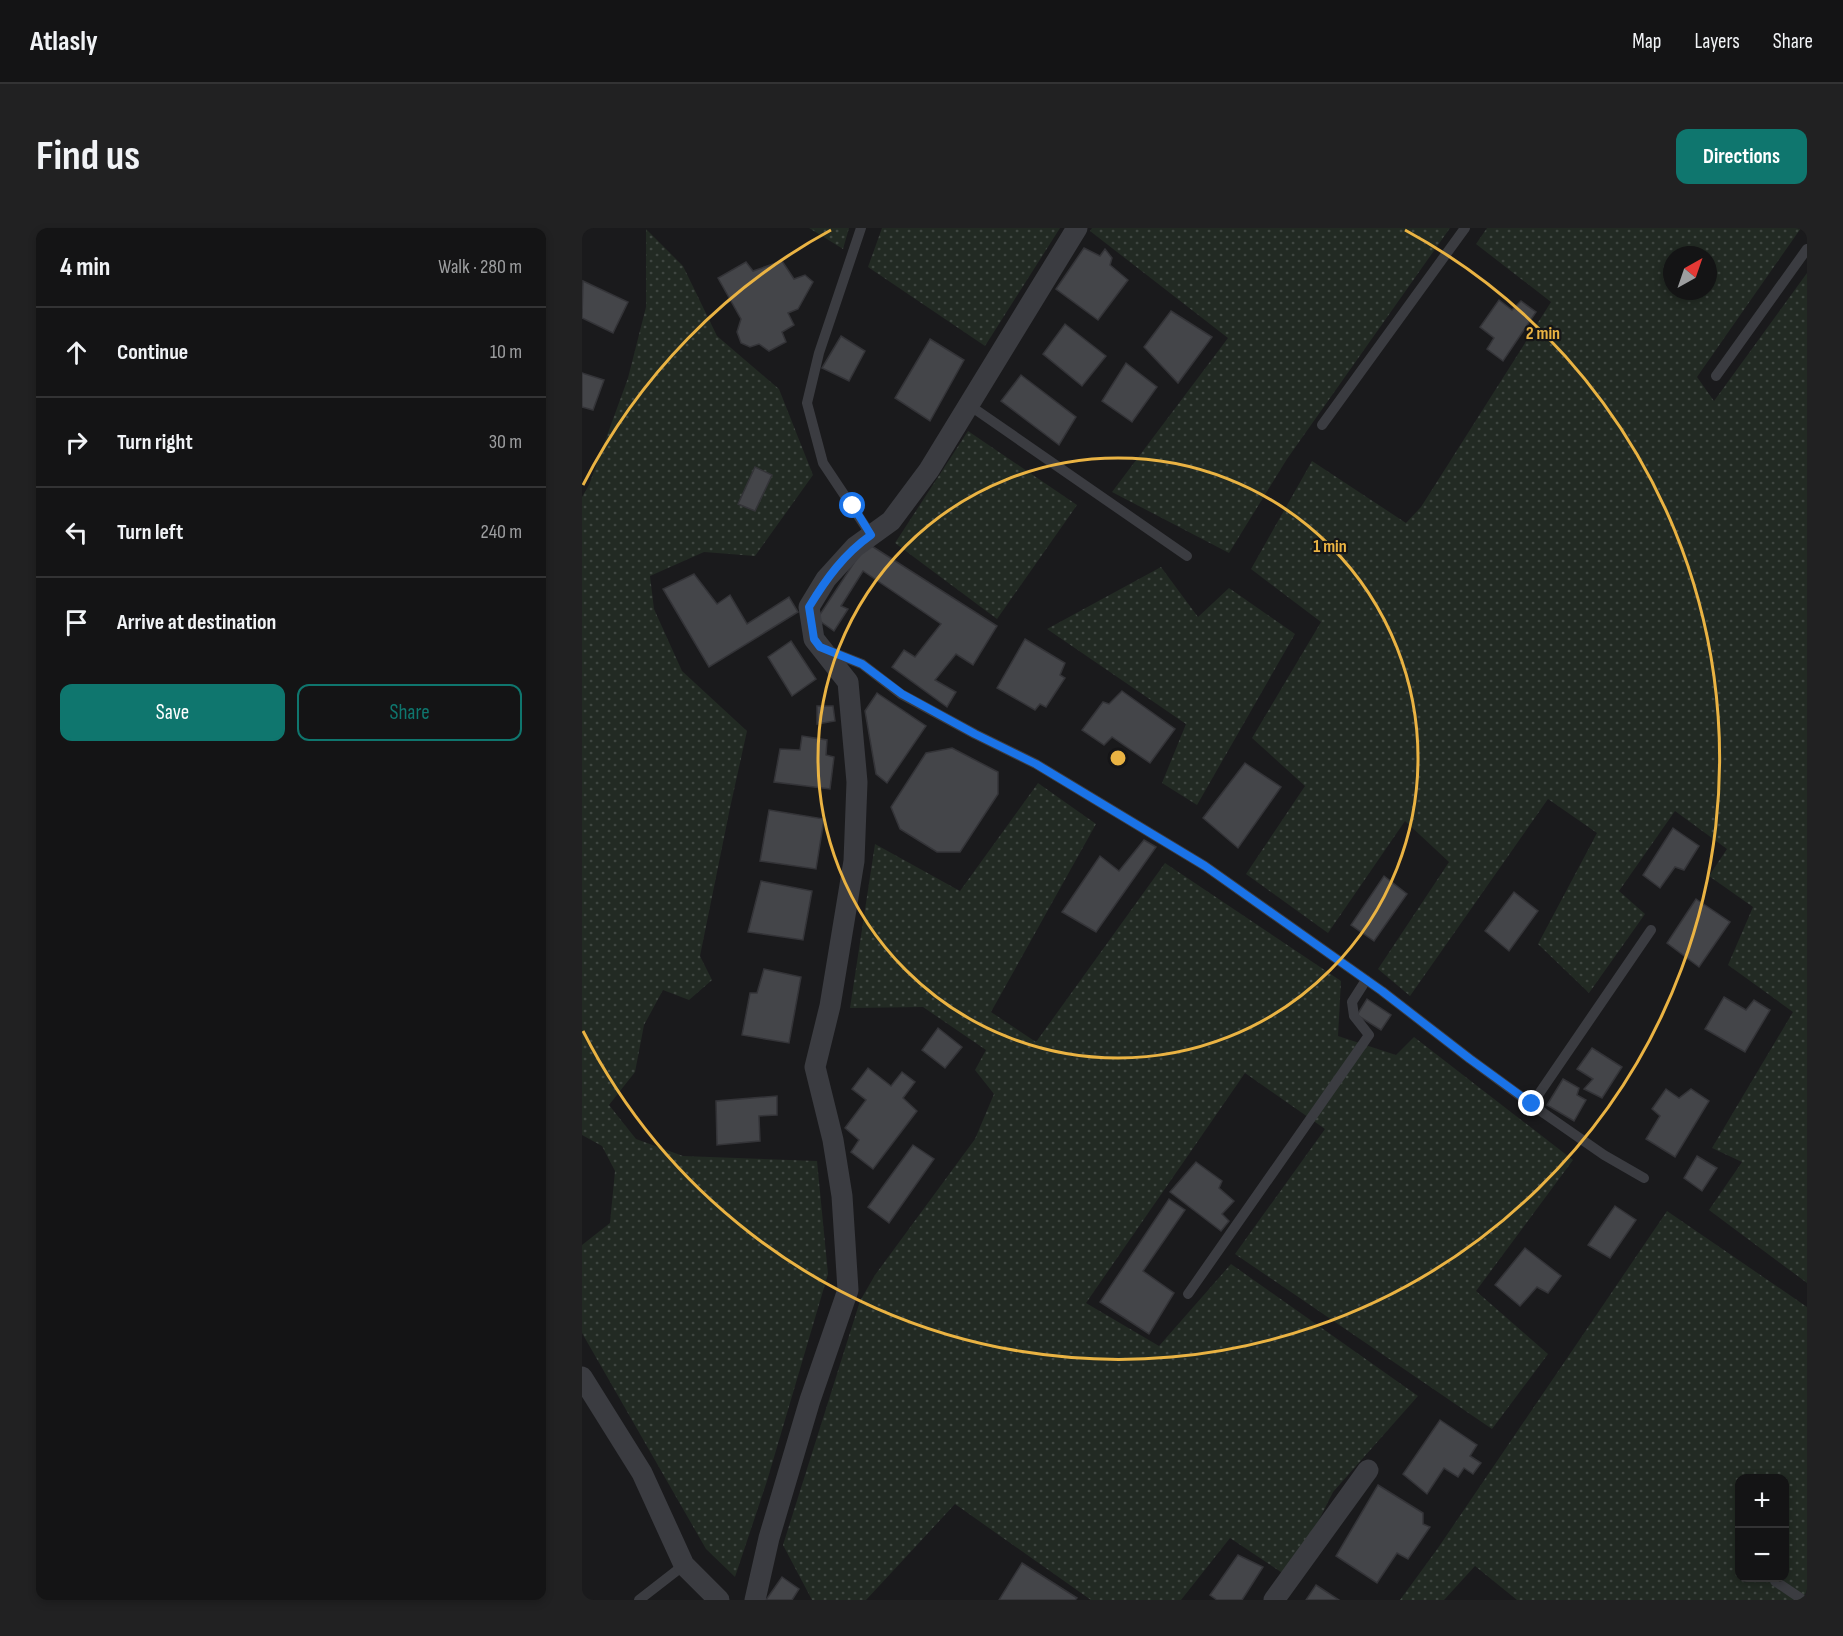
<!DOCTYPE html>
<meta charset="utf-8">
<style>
:root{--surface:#141415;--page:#212122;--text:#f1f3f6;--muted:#9d9ea0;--line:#333334;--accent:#0f766e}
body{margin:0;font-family:"Sofia Sans Condensed",sans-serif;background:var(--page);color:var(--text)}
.controls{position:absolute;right:18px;bottom:18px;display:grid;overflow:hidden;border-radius:12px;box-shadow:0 3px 9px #0003}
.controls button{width:54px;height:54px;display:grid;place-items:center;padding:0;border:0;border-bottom:2px solid var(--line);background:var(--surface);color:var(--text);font:30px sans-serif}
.compass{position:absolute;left:1081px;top:18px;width:54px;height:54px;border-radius:50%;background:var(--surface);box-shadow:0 3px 9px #0003;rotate:40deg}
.stop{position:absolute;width:18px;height:18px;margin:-14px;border:4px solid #1a73e8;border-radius:50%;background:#fff}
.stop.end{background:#1a73e8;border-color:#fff;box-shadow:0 2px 6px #0008}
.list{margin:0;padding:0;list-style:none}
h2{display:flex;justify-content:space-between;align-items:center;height:78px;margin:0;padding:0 24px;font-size:26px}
h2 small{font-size:20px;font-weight:400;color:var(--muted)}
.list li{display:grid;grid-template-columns:39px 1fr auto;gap:18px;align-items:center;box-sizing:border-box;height:90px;padding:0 24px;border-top:2px solid var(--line)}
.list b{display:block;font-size:22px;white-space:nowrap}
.list em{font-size:20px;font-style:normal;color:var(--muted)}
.actions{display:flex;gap:12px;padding:18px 24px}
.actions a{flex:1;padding:14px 0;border:2px solid var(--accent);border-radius:12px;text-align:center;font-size:21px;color:var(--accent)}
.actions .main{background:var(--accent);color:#fff}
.icon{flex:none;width:33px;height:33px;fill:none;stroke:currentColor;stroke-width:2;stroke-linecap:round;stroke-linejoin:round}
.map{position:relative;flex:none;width:1225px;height:1372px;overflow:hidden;border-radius:12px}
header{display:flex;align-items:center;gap:36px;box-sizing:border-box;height:84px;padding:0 30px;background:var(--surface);border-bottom:2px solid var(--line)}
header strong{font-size:28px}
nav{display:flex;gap:33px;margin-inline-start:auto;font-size:21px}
.intro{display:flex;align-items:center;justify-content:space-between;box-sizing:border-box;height:144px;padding:0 36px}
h1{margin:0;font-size:42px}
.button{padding:15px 27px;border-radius:12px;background:var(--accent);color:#fff;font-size:21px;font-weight:700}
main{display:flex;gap:36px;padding:0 36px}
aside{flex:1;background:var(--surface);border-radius:12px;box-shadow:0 3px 9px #0003}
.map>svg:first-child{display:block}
.grass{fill:url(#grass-dots);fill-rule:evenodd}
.building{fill:#444549;stroke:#343438;stroke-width:1.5}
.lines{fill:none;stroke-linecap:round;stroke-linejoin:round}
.lane{stroke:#3b3c41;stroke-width:10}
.street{stroke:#3b3c41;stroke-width:21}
.route{stroke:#1a73e8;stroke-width:8}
.ring{fill:none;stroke:#eab343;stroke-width:3}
.centre{fill:#eab343;stroke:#151517;stroke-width:3}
.ring-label{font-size:18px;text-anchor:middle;font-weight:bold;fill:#eab343;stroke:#151517;stroke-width:4.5;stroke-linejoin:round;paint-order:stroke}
</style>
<header>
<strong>Atlasly</strong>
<nav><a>Map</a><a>Layers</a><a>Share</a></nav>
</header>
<div class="intro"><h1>Find us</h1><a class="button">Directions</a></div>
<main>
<aside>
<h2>4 min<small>Walk · 280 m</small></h2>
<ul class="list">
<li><svg class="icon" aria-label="ahead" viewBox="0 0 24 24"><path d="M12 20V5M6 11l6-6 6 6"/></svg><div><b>Continue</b></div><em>10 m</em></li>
<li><svg class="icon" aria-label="right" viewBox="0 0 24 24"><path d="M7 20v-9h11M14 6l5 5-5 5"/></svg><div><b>Turn right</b></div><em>30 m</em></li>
<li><svg class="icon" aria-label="left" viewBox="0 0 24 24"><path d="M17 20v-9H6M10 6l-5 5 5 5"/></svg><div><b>Turn left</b></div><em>240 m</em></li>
<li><svg class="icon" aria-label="arrive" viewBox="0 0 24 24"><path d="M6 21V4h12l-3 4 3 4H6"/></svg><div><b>Arrive at destination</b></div></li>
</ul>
<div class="actions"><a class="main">Save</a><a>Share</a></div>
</aside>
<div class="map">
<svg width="1225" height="1372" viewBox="0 0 1225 1372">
<defs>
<pattern id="grass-dots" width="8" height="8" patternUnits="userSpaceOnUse" patternTransform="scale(1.5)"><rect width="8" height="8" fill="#222a23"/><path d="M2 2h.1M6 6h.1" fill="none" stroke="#3f4641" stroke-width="1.8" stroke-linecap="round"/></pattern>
</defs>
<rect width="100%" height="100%" fill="#1a1a1c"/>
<g class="grass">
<path d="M227 0H267L261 21Z"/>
<path d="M300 0H478L403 118 286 39Z"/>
<path d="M510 0H868L705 231 647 325 530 264 646 110 508 3Z"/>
<path d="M905 0H1219L1115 149 1132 173 1225 45V1055L1127 982 1160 934 1130 920 1211 784 1146 737 1171 679 1127 648 1145 621 1093 583 1037 663 1063 686 1007 765 956 716 1015 605 966 571 828 768 796 741 867 634 823 593 746 705 664 646 723 558 670 510 739 394 669 341 730 233 824 295 839 279 969 74 894 16ZM1090 27H1126V63H1090Z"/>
<path d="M64 1 101 38 135 108 197 161 231 247 173 328 122 324 68 348 72 381 100 443 165 503 148 580 118 728 130 752 107 772 81 762 62 797 53 844 27 877 54 911 101 928 235 933 246 1046 185 1253 153 1349 124 1321 0 1105V1017L28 995 33 943 20 918 0 907V269L7 257 46 150 64 79Z"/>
<path d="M386 203 495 277 415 391 313 315Z"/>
<path d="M579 339 616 389 647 360 713 406 615 577 580 555 604 496 465 401Z"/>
<path d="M456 555 514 596 409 784 454 814 583 635 759 753 756 808 814 827 832 809 991 932 894 1063 966 1126 910 1201 653 1026 743 901 663 845 504 1075 577 1118 649 1036 836 1168 751 1264 708 1350 648 1310 599 1372H509L373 1276 284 1372H230L201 1317 278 1073 293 1047 393 911 412 866 393 842 404 822 341 779 268 780 293 616 378 663Z"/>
<path d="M1085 983 1225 1079V1372H935L893 1338 862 1372H818L856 1320ZM1158 1250H1202V1350H1158Z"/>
</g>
<g class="building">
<path d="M502 20 518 28 523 21 530 30 528 37 546 52 516 92 474 61Z"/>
<path d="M200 33 212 51 223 47 231 54 216 81 206 85 212 97 200 104 204 114 187 123 177 116 168 119 159 115 155 104 159 91 136 50 164 34 171 43Z"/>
<path d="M1 53 46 74 31 105 0 90Z"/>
<path d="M917 72 930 82 939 73 954 84 921 133 905 121 912 110 898 99Z"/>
<path d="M589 83 630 109 596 155 562 119Z"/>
<path d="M483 96 524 128 500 158 461 126Z"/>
<path d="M259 108 283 123 267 153 240 140Z"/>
<path d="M348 111 382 132 348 193 313 170Z"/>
<path d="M544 135 575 159 550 194 520 173Z"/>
<path d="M0 145 22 152 11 182 0 179Z"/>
<path d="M439 147 494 189 477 217 419 173Z"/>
<path d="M173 239 190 247 173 283 156 276Z"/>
<path d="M285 315 415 398 391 437 374 426 353 452 374 464 365 479 310 439 322 422 333 429 359 396 281 343 259 378 266 381 252 403 235 391Z"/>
<path d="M112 346 135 376 148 367 165 396 207 369 216 384 127 439 81 361Z"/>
<path d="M443 411 483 435 478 447 483 450 464 479 458 476 453 482 415 460Z"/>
<path d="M209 413 234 451 210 468 186 429Z"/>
<path d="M540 463 593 501 568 535 530 509 522 517 500 502 521 474 527 476Z"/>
<path d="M295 465 344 498 305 555 294 546 283 483Z"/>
<path d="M235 478H251L253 493 235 496Z"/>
<path d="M220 508 245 512 244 527 252 529 248 561 192 554 198 521 218 522Z"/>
<path d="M370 520 416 544V566L378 624H355L318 601 309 579 344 525Z"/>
<path d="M663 535 699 559 656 620 621 590Z"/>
<path d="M187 582 242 591 234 641 178 633Z"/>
<path d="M1091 600 1117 618 1102 642 1093 639 1078 660 1061 647Z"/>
<path d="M562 612 574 619 514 704 480 684 518 628 537 643Z"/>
<path d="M802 648 825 666 792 713 769 697Z"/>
<path d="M179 653 230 663 221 712 166 704Z"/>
<path d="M932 664 956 683 927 723 903 703Z"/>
<path d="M1114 671 1148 694 1117 739 1085 715Z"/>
<path d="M182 741 219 749 207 815 160 807 168 765H175Z"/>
<path d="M1142 769 1164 782 1172 772 1188 782 1163 824 1123 801Z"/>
<path d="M785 771 809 787 799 802 775 787Z"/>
<path d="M356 800 380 819 363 840 340 822Z"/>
<path d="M1010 820 1040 839 1020 870 1002 861 1011 851 995 841Z"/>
<path d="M286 840 309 858 320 844 333 854 321 870 335 883 291 941 269 924 277 912 263 900 284 872 270 861Z"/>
<path d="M981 851 997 860 995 867 1004 872 992 893 965 877Z"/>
<path d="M1084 861 1097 870 1109 861 1127 873 1093 929 1064 911 1078 888 1070 881Z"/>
<path d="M195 868V887L177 888 178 913 135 917 134 873Z"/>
<path d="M331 917 352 931 307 995 286 979Z"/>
<path d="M1115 928 1135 940 1120 963 1102 950Z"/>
<path d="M614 934 640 953 637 960 652 973 640 986 647 993 639 1003 588 964Z"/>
<path d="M587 971 603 982 561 1043 592 1065 567 1106 518 1074Z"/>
<path d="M1033 978 1054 992 1028 1030 1006 1017Z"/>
<path d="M943 1020 979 1048 966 1065 955 1059 938 1078 913 1057Z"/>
<path d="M858 1192 895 1217 888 1228 899 1235 891 1246 882 1240 876 1249 862 1240 845 1266 821 1246Z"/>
<path d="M796 1257 841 1285V1296L848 1299 826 1331 815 1325 795 1355 754 1328Z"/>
<path d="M656 1327 681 1339 660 1372H635L628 1367Z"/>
<path d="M440 1335 495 1370 493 1372H417Z"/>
<path d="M200 1349 217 1361 210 1372H184Z"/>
<path d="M734 1357 757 1372H724Z"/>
</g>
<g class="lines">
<g class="lane">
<path d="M279 0 237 125 225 175 241 235 289 307"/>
<path d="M1134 148 1225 21"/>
<path d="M387 177 605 328"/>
<path d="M740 197 883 0"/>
<path d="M247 423 280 436 319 466 393 506 454 536 623 638 800 763 888 831 963 886 1022 927 1062 950"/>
<path d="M950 876 1069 702"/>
<path d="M606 1066 787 807 772 788 770 774 784 752"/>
<path d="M1193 1353 1221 1372"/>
<path d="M57 1372 102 1337"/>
</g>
<g class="street">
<path d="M0 1149 60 1245 102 1337 137 1372"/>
<path d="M173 1372 187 1310 228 1172 266 1062 260 968 251 912 233 839 248 778 272 633 275 554 266 454 232 411 227 379 244 351 273 319 309 293 347 242 495 0"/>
<path d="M692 1372 786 1242"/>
</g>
</g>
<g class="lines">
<path class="route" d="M271 278 289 307C262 326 244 351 227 379L232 411 238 419 280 436 320 466 393 506 454 536 623 638 800 763 888 831 950 876"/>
</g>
<g class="ring">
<circle cx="536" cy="530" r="300"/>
<path d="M1 257A601 601 0 0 1 249 2M823 2A601 601 0 1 1 1 803"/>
</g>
<circle cx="536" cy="530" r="9" class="centre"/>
<g class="ring-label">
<text x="961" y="111">2 min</text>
<text x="748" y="324">1 min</text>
</g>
</svg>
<div class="controls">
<button>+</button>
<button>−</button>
</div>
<svg class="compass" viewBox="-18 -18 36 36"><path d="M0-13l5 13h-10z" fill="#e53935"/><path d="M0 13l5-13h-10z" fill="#9d9ea0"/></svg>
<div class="stop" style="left:271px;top:278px"></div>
<div class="stop end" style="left:950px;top:876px"></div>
</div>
</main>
